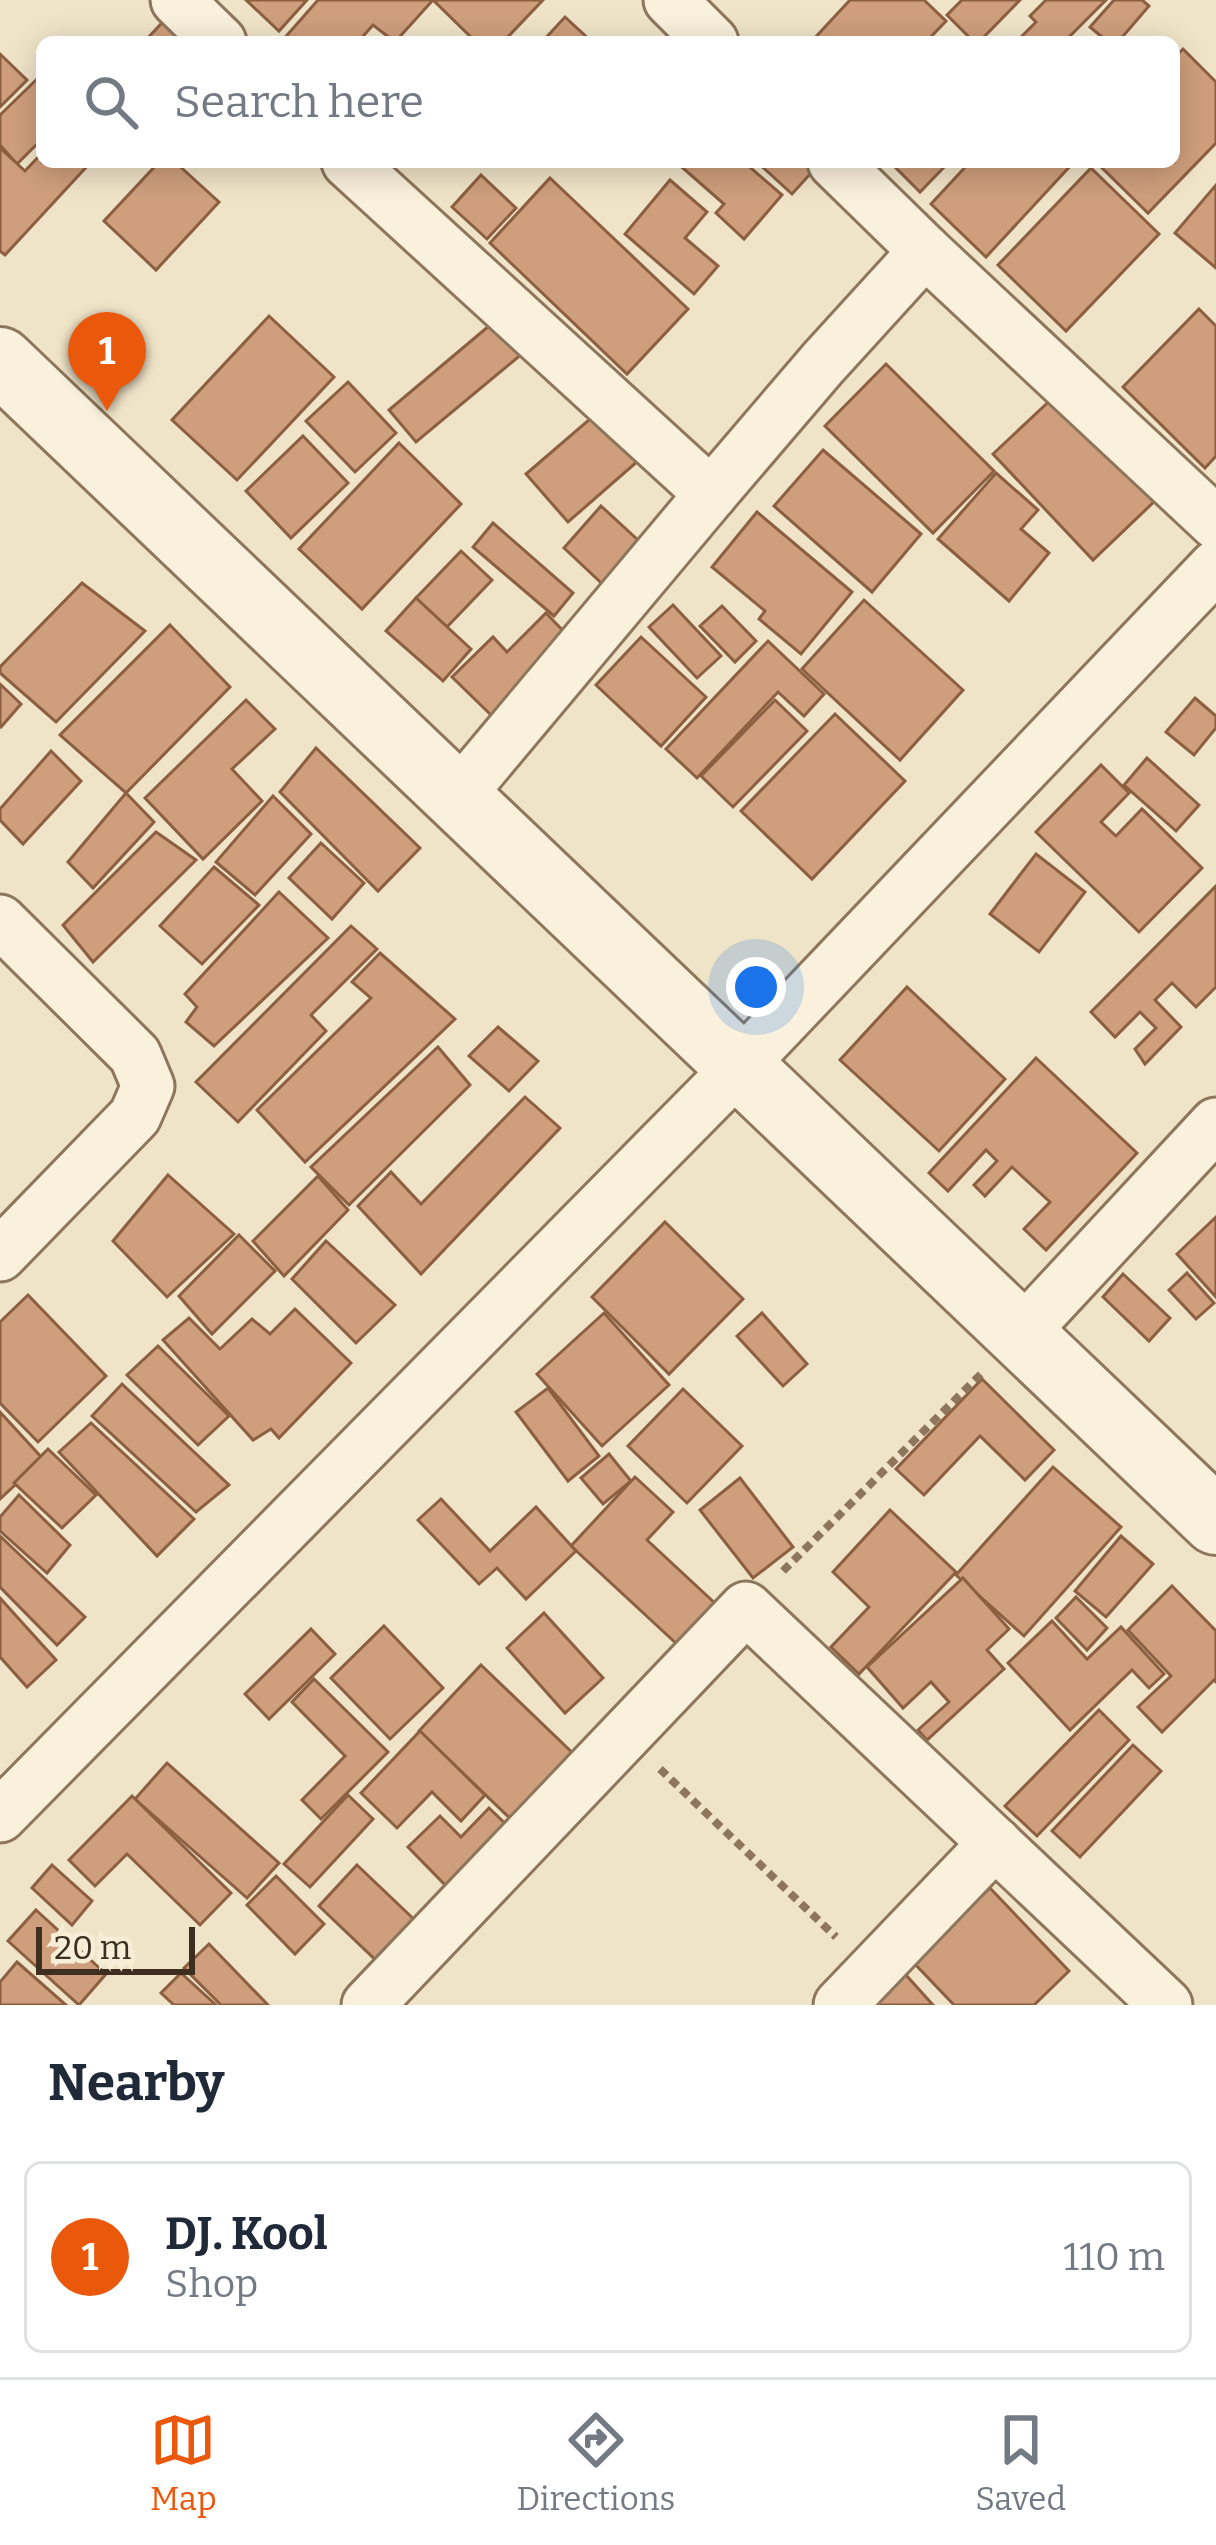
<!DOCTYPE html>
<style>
:root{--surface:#fff;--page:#f6f6f7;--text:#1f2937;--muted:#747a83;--line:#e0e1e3;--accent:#ea580c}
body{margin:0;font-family:Bitter,serif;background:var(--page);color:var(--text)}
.scale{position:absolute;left:36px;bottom:30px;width:159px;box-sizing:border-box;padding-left:12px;border:6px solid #3d2e20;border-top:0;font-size:33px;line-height:42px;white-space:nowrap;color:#3d2e20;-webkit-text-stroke:9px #f7eed8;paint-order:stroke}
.you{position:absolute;left:756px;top:987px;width:42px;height:42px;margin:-30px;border:9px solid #fff;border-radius:50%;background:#1a73e8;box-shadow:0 0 0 18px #1a73e833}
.badge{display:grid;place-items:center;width:78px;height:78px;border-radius:50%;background:var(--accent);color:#fff;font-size:39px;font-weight:700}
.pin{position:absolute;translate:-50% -99px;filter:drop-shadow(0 3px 6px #0008)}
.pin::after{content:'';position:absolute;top:63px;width:42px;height:36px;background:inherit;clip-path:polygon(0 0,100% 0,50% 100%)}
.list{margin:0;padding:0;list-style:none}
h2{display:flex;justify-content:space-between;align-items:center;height:156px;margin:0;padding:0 48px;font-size:51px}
h2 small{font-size:39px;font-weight:400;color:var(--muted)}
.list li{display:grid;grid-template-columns:78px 1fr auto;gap:36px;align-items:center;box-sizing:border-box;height:192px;margin:0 24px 24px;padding:0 24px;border:3px solid var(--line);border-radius:18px}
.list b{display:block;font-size:45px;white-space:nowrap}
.list p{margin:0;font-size:39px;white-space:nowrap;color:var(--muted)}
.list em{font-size:39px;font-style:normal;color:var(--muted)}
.icon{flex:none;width:66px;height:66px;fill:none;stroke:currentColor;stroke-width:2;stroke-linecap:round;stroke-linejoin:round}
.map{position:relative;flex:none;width:1216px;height:2005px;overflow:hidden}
.search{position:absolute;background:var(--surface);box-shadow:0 6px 30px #0003;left:36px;right:36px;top:36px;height:132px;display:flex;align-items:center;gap:30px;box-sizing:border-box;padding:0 42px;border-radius:18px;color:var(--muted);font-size:45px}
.sheet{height:372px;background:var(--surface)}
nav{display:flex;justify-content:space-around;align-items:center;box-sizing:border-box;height:168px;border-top:3px solid var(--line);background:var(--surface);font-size:33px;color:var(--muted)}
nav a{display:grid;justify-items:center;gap:6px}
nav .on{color:var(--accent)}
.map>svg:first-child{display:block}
.building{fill:#cf9f7d;stroke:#8d5f41;stroke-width:3}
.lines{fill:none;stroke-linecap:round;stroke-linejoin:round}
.minor-casing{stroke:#8d765c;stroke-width:57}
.tertiary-casing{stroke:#8d765c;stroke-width:72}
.path{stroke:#8d765c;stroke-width:8;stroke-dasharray:9 6;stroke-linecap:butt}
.minor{stroke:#faf1dc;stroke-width:51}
.tertiary{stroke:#faf1dc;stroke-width:66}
</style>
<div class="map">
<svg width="1216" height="2005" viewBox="0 0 1216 2005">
<rect width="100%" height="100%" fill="#f0e4c8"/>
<g class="building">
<path d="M246 0H307L279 31Z"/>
<path d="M318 0H433L395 42 373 25 358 42H281Z"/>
<path d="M433 0H543L503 42H476Z"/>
<path d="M850 0H924L946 21 926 42H811Z"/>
<path d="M962 0H1020L979 42H974L947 15Z"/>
<path d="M1046 0H1106L1064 42H1016L1036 22 1030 16Z"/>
<path d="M1114 0H1142L1149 6 1118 42H1108L1090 27Z"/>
<path d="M174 10 201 42H144Z"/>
<path d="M565 17 592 42H542Z"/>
<path d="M1183 49 1216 82V143L1148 213 1096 162H1174V58Z"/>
<path d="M0 54 27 80 0 107Z"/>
<path d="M36 80 42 86V139L17 164 0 145V115Z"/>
<path d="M0 148 25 171 42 153V162H91L5 255 0 251Z"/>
<path d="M159 162H175L219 202 156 270 104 221Z"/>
<path d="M676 162H744L782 195 744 239 716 213 724 204Z"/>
<path d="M757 162H821L792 194Z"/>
<path d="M890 162H949L920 192Z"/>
<path d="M970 162H1074L986 257 931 204Z"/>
<path d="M1091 168 1159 234 1066 331 998 265Z"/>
<path d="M481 175 516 208 487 239 452 207Z"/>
<path d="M550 178 688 309 627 374 490 243Z"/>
<path d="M670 180 707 212 685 238 718 266 694 294 625 234Z"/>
<path d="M1216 185V268L1175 233Z"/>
<path d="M1199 309 1216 326V456L1205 468 1123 387Z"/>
<path d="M502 315 529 348 416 442 389 410Z"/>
<path d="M269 316 334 377 237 480 172 420Z"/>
<path d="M886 364 994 471 933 533 825 426Z"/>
<path d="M348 382 396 433 355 472 306 421Z"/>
<path d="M1058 393 1158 498 1093 560 993 454Z"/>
<path d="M598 412 639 460 568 522 526 474Z"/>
<path d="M303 436 348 483 291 538 246 491Z"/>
<path d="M399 443 461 504 362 609 299 549Z"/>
<path d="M823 450 921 534 872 592 774 506Z"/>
<path d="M996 473 1038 510 1021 529 1049 553 1009 601 938 539Z"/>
<path d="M601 506 651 552 612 593 564 548Z"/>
<path d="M757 512 852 592 801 654 759 619 765 611 712 567Z"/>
<path d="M493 523 573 593 554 616 473 547Z"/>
<path d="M461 551 492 580 447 627 416 598Z"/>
<path d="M82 583 145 631 56 722 0 673V667Z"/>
<path d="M416 598 471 649 443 681 386 631Z"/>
<path d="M864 600 963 690 900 760 802 669Z"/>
<path d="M673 605 721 656 697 678 649 627Z"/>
<path d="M722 606 756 641 735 662 700 626Z"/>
<path d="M546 613 570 638 492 716 452 677 493 637 507 652Z"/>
<path d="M170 625 230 687 126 793 60 735Z"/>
<path d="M641 637 706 697 661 746 596 685Z"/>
<path d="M768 641 824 694 804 716 778 692 697 778 666 749Z"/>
<path d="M0 684 21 704 1 727 0 726Z"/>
<path d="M1195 698 1216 716V728L1194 755 1166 732Z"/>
<path d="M246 700 275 729 232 769 262 801 203 859 145 798Z"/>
<path d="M775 700 807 731 733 807 701 776Z"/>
<path d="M835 714 905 781 812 879 741 811Z"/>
<path d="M316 748 420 848 378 891 280 792Z"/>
<path d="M51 751 81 781 23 844 0 820V809Z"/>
<path d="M1147 758 1199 805 1176 831 1124 785Z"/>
<path d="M1101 765 1129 793 1101 822 1116 836 1142 809 1202 868 1139 932 1036 832Z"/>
<path d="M126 793 154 822 93 888 68 862Z"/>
<path d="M273 796 311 834 255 895 216 862Z"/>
<path d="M156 832 196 860 93 962 63 925Z"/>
<path d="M321 843 364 883 332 919 289 878Z"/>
<path d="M1036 854 1085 892 1039 952 990 914Z"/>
<path d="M214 867 259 905 202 964 160 926Z"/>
<path d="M1216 886V987L1196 1007 1172 983 1155 1000 1181 1027 1145 1064 1135 1049 1156 1028 1140 1012 1115 1037 1091 1012Z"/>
<path d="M279 892 328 938 214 1046 186 1022 197 1007 185 994Z"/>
<path d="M351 926 377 949 311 1015 326 1031 238 1122 196 1082Z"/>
<path d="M380 953 455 1019 305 1162 257 1110 371 998 352 982Z"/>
<path d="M907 987 1005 1079 939 1151 840 1060Z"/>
<path d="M498 1027 538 1061 509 1091 469 1056Z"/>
<path d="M438 1047 470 1085 349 1205 311 1167Z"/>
<path d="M1036 1058 1137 1153 1046 1250 1024 1229 1050 1202 1012 1167 985 1196 974 1185 997 1161 986 1150 948 1191 929 1173Z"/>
<path d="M525 1097 560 1128 421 1274 358 1206 391 1172 421 1204Z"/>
<path d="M168 1175 234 1234 167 1297 113 1241Z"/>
<path d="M318 1176 348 1210 284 1276 253 1241Z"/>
<path d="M1216 1217V1297L1177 1254Z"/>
<path d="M665 1222 743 1299 669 1374 592 1297Z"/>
<path d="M239 1235 275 1271 212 1334 179 1296Z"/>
<path d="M326 1241 395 1305 356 1343 292 1279Z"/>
<path d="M1187 1273 1214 1303 1196 1319 1169 1290Z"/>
<path d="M1123 1274 1170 1318 1149 1341 1103 1297Z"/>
<path d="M28 1295 106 1376 38 1442 0 1403V1322Z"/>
<path d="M295 1309 351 1363 279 1438 271 1429 253 1440 163 1340 189 1318 220 1349 252 1319 270 1334Z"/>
<path d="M604 1313 669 1385 602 1446 537 1374Z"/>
<path d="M762 1313 807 1364 783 1386 737 1336Z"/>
<path d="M158 1346 229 1416 198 1445 127 1375Z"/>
<path d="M982 1379 1054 1450 1025 1480 980 1436 924 1495 896 1469Z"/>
<path d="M122 1384 229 1485 196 1512 92 1416Z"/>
<path d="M548 1388 599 1456 568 1481 516 1412Z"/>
<path d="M683 1389 742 1446 687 1503 628 1446Z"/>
<path d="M0 1412 43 1459 0 1499Z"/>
<path d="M91 1423 194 1519 157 1556 59 1452Z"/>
<path d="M48 1449 96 1495 62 1528 14 1483Z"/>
<path d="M609 1454 631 1481 603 1504 581 1478Z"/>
<path d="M1053 1467 1121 1527 1024 1636 956 1575Z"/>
<path d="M635 1477 673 1512 647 1540 718 1606 680 1647 571 1546Z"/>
<path d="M740 1478 793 1547 753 1578 700 1510Z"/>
<path d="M19 1495 70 1545 47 1573 0 1531V1517Z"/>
<path d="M441 1499 490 1551 536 1507 576 1551 526 1599 497 1568 479 1584 418 1520Z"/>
<path d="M890 1510 956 1572 859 1674 831 1647 869 1607 833 1572Z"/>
<path d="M0 1536 85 1617 57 1645 0 1587Z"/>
<path d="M1121 1536 1153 1564 1106 1617 1075 1591Z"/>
<path d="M963 1578 1009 1629 987 1650 1004 1669 927 1740 918 1730 949 1702 931 1682 903 1708 867 1667Z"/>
<path d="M1172 1586 1216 1631V1682L1214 1680 1162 1732 1138 1707 1171 1676 1128 1630Z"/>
<path d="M1076 1597 1107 1628 1087 1650 1056 1618Z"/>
<path d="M0 1598 56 1660 27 1687 0 1657Z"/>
<path d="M544 1613 603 1678 565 1713 507 1648Z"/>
<path d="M1052 1621 1087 1659 1121 1627 1164 1674 1149 1688 1132 1670 1070 1730 1008 1663Z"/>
<path d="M384 1626 443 1688 390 1739 331 1678Z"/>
<path d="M311 1629 335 1654 269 1719 245 1694Z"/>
<path d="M481 1665 581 1761 519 1827 419 1731Z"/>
<path d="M314 1679 388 1752 321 1819 302 1800 345 1756 292 1702Z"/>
<path d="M1099 1710 1129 1740 1037 1836 1005 1806Z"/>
<path d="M420 1731 485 1795 461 1821 432 1792 397 1828 361 1793Z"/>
<path d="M1133 1745 1161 1771 1080 1857 1052 1831Z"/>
<path d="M167 1763 279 1863 247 1898 135 1799Z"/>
<path d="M348 1795 373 1819 310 1887 284 1864Z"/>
<path d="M132 1796 231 1893 200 1925 127 1854 95 1886 69 1860Z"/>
<path d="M489 1808 513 1831 452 1892 408 1847 440 1816 461 1837Z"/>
<path d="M52 1865 92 1901 72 1925 32 1888Z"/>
<path d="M357 1865 421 1926 383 1967 319 1906Z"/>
<path d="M276 1876 324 1924 295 1954 247 1905Z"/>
<path d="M990 1888 1069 1971 1034 2005H954L913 1962Z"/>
<path d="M36 1910 106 1974 79 2005 8 1941Z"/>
<path d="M209 1944 268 2005H221L184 1968Z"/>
<path d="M17 1962 66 2005H0V1982Z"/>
<path d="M897 1965 933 2005H856Z"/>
<path d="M181 1973 216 2005H174L161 1993Z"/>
</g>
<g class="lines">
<defs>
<g id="minor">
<path d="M177 0 220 42"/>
<path d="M670 0 712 42"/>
<path d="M348 162 711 494 823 363 925 251"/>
<path d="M834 162 925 251 1216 523"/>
<path d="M458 796 711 494"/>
<path d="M0 921 135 1055 148 1086 135 1116 0 1255"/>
<path d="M1020 1335 1216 1124"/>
<path d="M0 1816 741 1065 1216 566"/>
<path d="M368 2005 746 1608 1166 2005"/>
<path d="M840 2005 995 1843"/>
</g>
<path id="tertiary" d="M0 361 1216 1521"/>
</defs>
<use href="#minor" class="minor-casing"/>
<use href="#tertiary" class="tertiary-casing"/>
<g class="path">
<path d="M783 1571 981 1374"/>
<path d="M660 1769 836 1937"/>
</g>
<use href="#minor" class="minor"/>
<use href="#tertiary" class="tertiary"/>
</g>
</svg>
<div class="scale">20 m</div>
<div class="you"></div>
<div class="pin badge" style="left:107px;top:411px">1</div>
<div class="search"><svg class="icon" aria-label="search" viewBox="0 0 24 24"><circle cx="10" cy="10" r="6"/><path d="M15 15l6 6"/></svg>Search here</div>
</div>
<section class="sheet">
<h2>Nearby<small></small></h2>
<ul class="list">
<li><span class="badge">1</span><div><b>DJ. Kool</b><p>Shop</p></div><em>110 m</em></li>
</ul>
</section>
<nav>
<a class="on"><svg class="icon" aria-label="map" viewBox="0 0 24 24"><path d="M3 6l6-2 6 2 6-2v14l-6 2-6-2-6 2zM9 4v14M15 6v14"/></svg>Map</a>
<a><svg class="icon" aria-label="directions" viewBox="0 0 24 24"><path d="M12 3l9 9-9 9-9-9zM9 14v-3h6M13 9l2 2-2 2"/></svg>Directions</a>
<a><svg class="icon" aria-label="saved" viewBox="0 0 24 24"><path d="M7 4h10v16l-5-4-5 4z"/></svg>Saved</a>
</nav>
